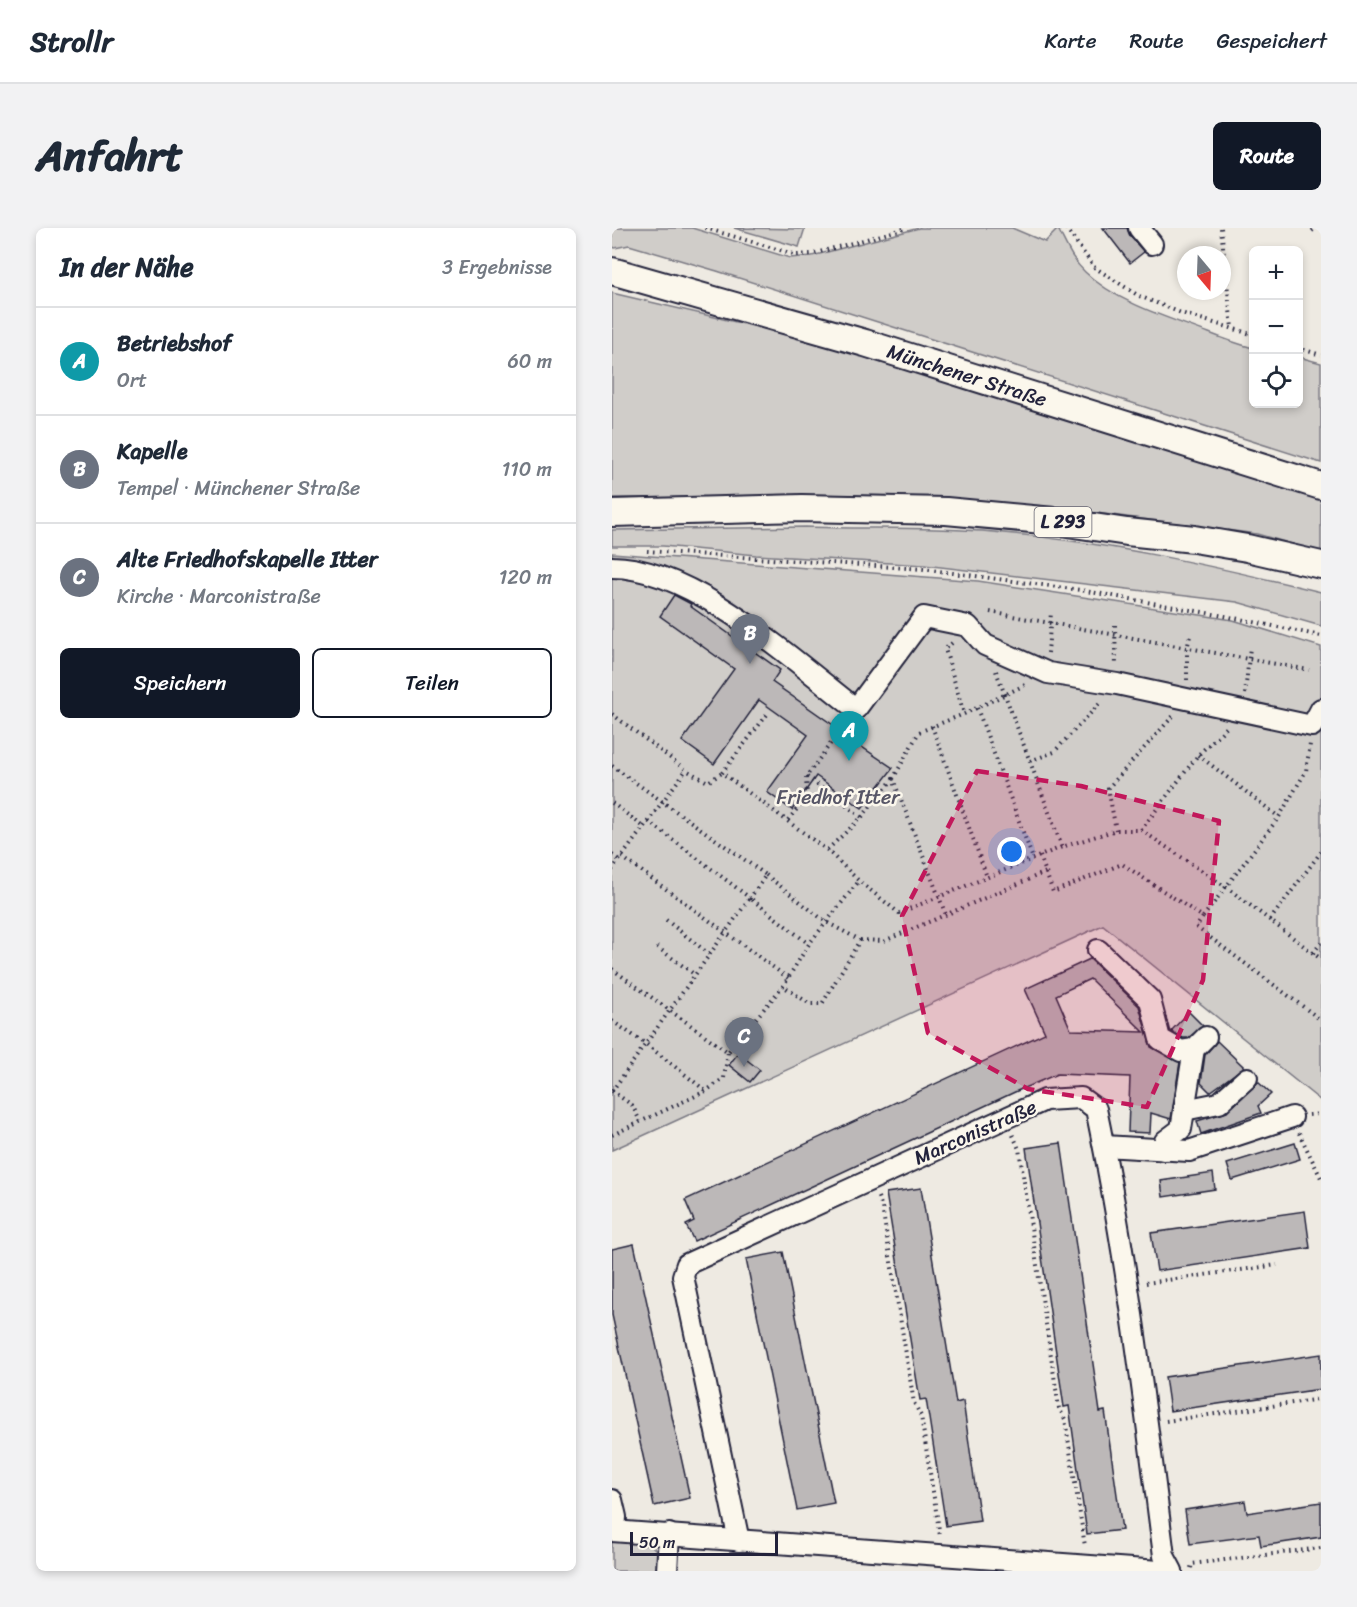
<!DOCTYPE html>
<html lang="de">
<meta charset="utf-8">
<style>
:root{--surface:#fff;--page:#f2f2f3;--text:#1f2937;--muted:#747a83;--line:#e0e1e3;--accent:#111827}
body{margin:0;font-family:Sriracha,sans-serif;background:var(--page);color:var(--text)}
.controls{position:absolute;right:18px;top:18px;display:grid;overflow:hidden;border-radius:9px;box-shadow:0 3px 9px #0003}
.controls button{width:54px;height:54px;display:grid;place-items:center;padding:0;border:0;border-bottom:2px solid var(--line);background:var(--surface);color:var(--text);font:30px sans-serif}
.compass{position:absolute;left:565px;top:18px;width:54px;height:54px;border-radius:50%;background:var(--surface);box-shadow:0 3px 9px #0003;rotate:161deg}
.scale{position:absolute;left:18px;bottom:15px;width:148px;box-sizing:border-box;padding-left:6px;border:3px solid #22223b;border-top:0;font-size:16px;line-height:21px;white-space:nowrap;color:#22223b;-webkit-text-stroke:4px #fbf7ec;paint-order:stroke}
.you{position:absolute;left:400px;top:624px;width:21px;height:21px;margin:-15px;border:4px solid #fff;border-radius:50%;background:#1a73e8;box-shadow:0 0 0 9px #1a73e833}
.badge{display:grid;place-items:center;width:39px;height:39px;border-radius:50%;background:var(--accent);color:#fff;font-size:20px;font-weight:700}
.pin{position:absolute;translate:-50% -50px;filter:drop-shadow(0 2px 3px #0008)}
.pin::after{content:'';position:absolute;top:32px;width:21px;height:18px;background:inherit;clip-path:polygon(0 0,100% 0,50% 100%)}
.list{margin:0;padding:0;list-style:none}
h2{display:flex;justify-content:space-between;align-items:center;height:78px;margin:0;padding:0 24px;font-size:26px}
h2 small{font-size:20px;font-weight:400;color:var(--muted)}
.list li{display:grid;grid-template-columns:39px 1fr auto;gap:18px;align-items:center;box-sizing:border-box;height:108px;padding:0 24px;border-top:2px solid var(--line)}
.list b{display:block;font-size:22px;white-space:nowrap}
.list p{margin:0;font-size:20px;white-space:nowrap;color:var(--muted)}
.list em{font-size:20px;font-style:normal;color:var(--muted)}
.actions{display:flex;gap:12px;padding:18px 24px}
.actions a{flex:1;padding:14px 0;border:2px solid var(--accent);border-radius:9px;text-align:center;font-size:21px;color:var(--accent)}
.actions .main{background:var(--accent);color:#fff}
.icon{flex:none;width:33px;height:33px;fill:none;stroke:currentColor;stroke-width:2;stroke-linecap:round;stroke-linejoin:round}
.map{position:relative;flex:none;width:709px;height:1343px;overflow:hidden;border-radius:9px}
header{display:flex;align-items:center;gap:36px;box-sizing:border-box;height:84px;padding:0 30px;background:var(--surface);border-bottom:2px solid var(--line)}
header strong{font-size:28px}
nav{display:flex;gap:33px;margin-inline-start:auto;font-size:21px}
.intro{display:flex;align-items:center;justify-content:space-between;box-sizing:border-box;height:144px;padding:0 36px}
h1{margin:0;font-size:42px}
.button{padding:15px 27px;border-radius:9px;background:var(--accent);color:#fff;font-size:21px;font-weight:700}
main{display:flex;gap:36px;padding:0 36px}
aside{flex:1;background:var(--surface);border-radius:9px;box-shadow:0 3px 9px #0003}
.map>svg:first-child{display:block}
.green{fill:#d0cdc9;stroke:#797882;stroke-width:1.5}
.building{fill:#bcb8b8;stroke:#22223b;stroke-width:1.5;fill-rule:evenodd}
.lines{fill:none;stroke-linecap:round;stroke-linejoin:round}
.minor-casing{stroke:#22223b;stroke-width:24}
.major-casing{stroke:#22223b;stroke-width:30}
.path{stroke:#22223b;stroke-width:4;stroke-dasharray:1.5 4.5;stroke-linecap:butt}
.minor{stroke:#fbf7ec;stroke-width:20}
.major{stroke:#fbf7ec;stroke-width:26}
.marked{fill:#c2185b;fill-opacity:0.2;stroke:#c2185b;stroke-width:4.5;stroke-dasharray:12 8;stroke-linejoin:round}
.labels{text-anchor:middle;stroke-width:5;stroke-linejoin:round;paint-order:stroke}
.shield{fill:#fbf7ec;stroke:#636270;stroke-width:1.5}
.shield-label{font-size:18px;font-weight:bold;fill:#22223b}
.street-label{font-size:20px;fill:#22223b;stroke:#fbf7ec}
.park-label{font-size:20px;fill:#565566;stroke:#fbf7ec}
</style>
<header>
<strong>Strollr</strong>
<nav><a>Karte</a><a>Route</a><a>Gespeichert</a></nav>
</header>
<div class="intro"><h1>Anfahrt</h1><a class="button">Route</a></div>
<main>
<aside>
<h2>In der Nähe<small>3 Ergebnisse</small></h2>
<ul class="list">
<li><span class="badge" style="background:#0f9aa8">A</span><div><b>Betriebshof</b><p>Ort</p></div><em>60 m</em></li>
<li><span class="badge" style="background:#6b7280">B</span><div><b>Kapelle</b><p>Tempel · Münchener Straße</p></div><em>110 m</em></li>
<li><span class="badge" style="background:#6b7280">C</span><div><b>Alte Friedhofskapelle Itter</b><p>Kirche · Marconistraße</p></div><em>120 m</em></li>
</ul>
<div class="actions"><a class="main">Speichern</a><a>Teilen</a></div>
</aside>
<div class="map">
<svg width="709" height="1343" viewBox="0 0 709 1343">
<rect width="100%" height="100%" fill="#eeeae2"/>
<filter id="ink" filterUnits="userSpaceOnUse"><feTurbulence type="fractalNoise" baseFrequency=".0167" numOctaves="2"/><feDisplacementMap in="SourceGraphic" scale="12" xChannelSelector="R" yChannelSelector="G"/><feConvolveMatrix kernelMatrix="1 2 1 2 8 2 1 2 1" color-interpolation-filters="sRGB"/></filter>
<g filter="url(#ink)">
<g class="green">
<path d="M0 0H80L178 30 200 28 307 0H400L433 14 446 1C454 16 460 32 473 44 505 75 557 90 597 105 612 111 626 116 641 120L642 176H686L687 129 709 135V235L105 43 17 17 3 20 0 18Z"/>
<path d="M122 0 187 1 193 0 187 19Z"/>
<path d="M0 65 188 109 456 190 709 272V324L645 306 446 280 333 271 141 269 0 270Z"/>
<path d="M194 299C256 301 319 299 381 304 492 313 601 338 709 364V398L625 374 312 337 144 327 51 318H0V302Z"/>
<path d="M0 325 366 353 621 392 709 419V873L491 697 0 922Z"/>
<path d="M0 1313 38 1316 47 1325 49 1343H0Z"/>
</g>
<g class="building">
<path d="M491 0H515L518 8 532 24 518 35Z"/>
<path d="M62 367 79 376 78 378 168 442 160 454 224 499 223 501 281 540 250 580 204 548 180 582 155 564 196 507 147 472 102 536 70 513 122 441 48 388Z"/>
<path d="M478 731 527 778 539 819 568 834 559 891 539 885 538 905 516 904 518 849 445 846 405 863 82 1013 74 997 82 993 73 972 433 805 413 761ZM478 751 532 804 459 802 444 767Z"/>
<path d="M577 784 591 798 576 810H571L559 803Z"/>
<path d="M605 813 632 839 598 864 589 855 593 827Z"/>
<path d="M126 825 148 842 138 854 117 837Z"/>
<path d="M646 854 659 866 646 878 649 885 589 906 585 893 615 884Z"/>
<path d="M449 915 488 1184 493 1183 510 1302 475 1306 457 1178 452 1179 414 920Z"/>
<path d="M683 915 688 931 620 952 615 936Z"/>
<path d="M601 945 603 961 551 969 549 953Z"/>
<path d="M309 960 344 1175 351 1173 368 1293 334 1298 314 1171 308 1172 274 965Z"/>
<path d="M693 983 698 1020 545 1043 539 1005Z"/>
<path d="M22 1016 78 1270 42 1278 0 1087V1021Z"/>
<path d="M171 1024 222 1275 185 1282 134 1031Z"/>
<path d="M709 1126V1161L558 1183 553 1149Z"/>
<path d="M633 1273 635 1285 709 1274V1309L649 1318 647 1307 578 1316 573 1282Z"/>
</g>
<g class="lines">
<defs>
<g id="minor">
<path d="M527 0 540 16"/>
<path d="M0 339C80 339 182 433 244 481L312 389 356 398 373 417 436 445 505 456 700 498 709 481"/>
<path d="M486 722 538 772 548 811 569 823 582 821"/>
<path d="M572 882 607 875 635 850"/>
<path d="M492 918 577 923 680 889"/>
<path d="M552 922 553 913 569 901 582 821 594 809"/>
<path d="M0 1272 4 1289 3 1303"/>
<path d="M0 1303 547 1343"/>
<path d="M127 1313 71 1048 75 1036 433 872 469 870 484 881C515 1028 533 1179 552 1328L560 1343"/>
<path d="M55 1343 57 1306"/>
</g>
<g id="major">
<path id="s1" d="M0 43 253 115 709 258"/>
<path d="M0 285 190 280 334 283 442 293 515 304 582 311 635 320 709 337"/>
</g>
</defs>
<use href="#minor" class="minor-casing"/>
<use href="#major" class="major-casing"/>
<g class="path">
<path d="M93 0 185 27 200 26 295 0"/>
<path d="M454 0 482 39 527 68 569 85 642 107"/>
<path d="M609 0 620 100"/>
<path d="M700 3 704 0"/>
<path d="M686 120 709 127"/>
<path d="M35 323 311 341 468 362 618 389 709 408"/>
<path d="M378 384 697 442"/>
<path d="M503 397 504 439"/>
<path d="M340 415 333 421 352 486"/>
<path d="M436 425 439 384"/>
<path d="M384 443 450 619"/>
<path d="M575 452V421L578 408"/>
<path d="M633 466 638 419"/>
<path d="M365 480 421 631"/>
<path d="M0 486 74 542 96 554 110 545 215 622 247 653 287 685 450 619 504 602H529L614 659 709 731"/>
<path d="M320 498 375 649"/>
<path d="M586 527 667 589"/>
<path d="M418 533 442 524 490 473"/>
<path d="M0 538 154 647 138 670 36 593"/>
<path d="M110 545 157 484"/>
<path d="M195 549 250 589 215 622"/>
<path d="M281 551 307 504 352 486 415 456"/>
<path d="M0 575 32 599"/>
<path d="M250 589 281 551 334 687"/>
<path d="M176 592 195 569 194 549 233 496"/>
<path d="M504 602 496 560 562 487"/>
<path d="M529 602 586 527 615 499"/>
<path d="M0 627 7 632"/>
<path d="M428 628 441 664 510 636 591 689 584 699 709 792"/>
<path d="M10 629 176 750"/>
<path d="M0 642 74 542"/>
<path d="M154 647 214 694 248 712 210 776H198L171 758"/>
<path d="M591 689 667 589 694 543 698 516"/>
<path d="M54 692 97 726"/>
<path d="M658 692 709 624"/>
<path d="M248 712 272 713 434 644"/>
<path d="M45 719 82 746"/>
<path d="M701 725 709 715"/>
<path d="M0 741 116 824 171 758 197 716 247 653"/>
<path d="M0 793 34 816 94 863"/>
<path d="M0 863 138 670 197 716"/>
<path d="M0 863 20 877 28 893"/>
<path d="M697 887 709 886"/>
<path d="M687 905 709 950"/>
<path d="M0 907 94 863 112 850 116 824"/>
<path d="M401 907 407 921 447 1180 453 1191 473 1318"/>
<path d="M266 969 270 979 302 1175 309 1188 328 1308"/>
<path d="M534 1055 665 1037"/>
<path d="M554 1193 709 1171"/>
<path d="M579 1340 580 1336 709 1320"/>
</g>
<use href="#minor" class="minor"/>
<use href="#major" class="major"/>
</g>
</g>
<path class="marked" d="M365 543 469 558 607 593 591 752 535 879 416 861 316 805 290 688Z"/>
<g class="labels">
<rect class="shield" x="422.5" y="279" width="57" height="30" rx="4.5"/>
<g class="shield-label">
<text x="451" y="300">L 293</text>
</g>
<g class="street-label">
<text dy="7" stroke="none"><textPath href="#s1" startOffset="370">Münchener Straße</textPath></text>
<text transform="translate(363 904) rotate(-24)" y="7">Marconistraße</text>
</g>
<g class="park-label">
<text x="226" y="576">Friedhof Itter</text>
</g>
</g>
</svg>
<div class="controls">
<button>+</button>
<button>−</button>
<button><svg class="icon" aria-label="locate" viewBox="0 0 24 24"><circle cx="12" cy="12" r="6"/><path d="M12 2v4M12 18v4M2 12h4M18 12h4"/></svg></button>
</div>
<svg class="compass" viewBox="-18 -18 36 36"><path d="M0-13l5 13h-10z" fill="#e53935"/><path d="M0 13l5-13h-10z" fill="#747a83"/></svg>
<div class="scale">50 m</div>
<div class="you"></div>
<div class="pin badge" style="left:237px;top:533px;background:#0f9aa8">A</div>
<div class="pin badge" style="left:138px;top:436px;background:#6b7280">B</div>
<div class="pin badge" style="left:132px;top:839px;background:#6b7280">C</div>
</div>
</main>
